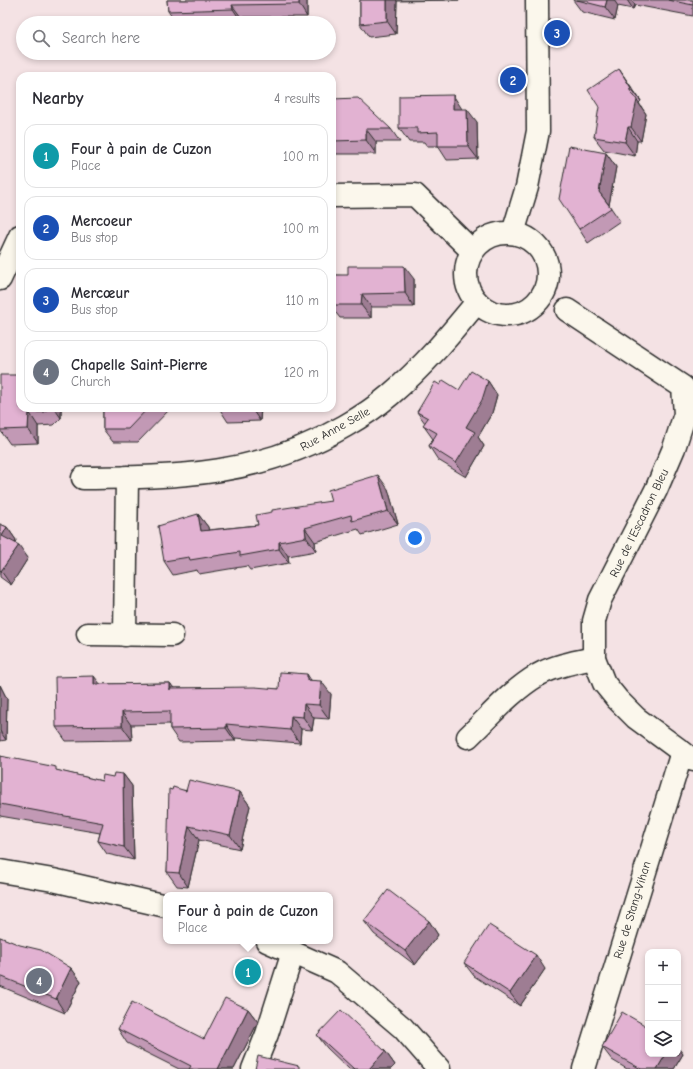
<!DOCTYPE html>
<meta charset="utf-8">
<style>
:root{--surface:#fff;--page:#f7f7f7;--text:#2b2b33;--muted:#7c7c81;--line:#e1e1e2;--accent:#7c3aed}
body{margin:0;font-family:"Comic Neue",sans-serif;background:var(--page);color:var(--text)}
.controls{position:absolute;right:12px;bottom:12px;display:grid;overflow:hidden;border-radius:8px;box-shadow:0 2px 6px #0003}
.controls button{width:36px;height:36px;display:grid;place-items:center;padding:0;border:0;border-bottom:1px solid var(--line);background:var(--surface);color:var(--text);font:20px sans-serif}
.you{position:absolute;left:415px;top:538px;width:14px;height:14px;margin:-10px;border:3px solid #fff;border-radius:50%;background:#1a73e8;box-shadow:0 0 0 6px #1a73e833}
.badge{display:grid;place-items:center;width:26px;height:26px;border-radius:50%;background:var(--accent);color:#fff;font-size:13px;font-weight:700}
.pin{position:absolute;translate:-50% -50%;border:2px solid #fff;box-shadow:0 1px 4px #0006}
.popup{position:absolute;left:163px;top:892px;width:170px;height:52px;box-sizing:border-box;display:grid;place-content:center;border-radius:8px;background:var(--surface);filter:drop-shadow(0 1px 3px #0005);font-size:13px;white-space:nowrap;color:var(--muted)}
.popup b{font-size:15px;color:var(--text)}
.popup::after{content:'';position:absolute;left:50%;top:100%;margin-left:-8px;border:8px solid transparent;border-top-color:var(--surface)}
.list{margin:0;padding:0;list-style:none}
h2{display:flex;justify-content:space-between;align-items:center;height:52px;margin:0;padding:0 16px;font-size:17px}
h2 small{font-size:13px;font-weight:400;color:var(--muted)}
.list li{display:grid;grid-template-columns:26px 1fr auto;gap:12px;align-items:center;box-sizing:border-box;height:64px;margin:0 8px 8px;padding:0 8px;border:1px solid var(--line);border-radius:12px}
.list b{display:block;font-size:15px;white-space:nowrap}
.list p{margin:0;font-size:13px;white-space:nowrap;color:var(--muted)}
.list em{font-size:13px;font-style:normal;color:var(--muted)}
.icon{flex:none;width:22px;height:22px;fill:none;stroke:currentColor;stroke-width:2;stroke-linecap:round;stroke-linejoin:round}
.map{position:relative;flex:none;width:693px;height:1069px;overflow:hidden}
.search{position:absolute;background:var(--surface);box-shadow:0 2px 6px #0003;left:16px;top:16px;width:320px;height:44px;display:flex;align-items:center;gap:10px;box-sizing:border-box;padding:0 14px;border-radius:22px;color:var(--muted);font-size:15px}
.panel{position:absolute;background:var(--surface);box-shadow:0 2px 6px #0003;left:16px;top:72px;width:320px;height:340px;border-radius:12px}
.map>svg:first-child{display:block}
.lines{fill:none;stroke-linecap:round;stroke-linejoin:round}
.minor-casing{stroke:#2b2b2b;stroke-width:25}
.minor{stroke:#fbf7ec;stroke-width:22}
.wall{fill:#c299b5;stroke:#2b2b2b}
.shaded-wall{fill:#9e7d93;stroke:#2b2b2b}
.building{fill:#e2b2d2;stroke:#2b2b2b}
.labels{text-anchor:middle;stroke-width:3;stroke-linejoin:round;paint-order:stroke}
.street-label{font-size:12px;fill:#2b2b2b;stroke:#fbf7ec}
</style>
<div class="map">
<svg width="693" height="1069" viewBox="0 0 693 1069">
<rect width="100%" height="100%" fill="#f4e2e4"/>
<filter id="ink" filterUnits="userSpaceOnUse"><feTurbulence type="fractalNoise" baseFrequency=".025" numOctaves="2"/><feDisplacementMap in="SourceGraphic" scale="8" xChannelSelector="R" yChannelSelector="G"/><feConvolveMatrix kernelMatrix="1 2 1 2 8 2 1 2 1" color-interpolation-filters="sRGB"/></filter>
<g filter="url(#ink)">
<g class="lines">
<defs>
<g id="minor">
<path d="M332 196 415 195 472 251"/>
<path d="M513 233 527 187 538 131 537 0"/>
<circle cx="507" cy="274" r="41"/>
<path d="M0 279 20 236"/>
<path d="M567 310 683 387 685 414 674 448 656 490 600 600 594 621V658L604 683 617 699 636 718 693 760"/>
<path d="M83 478C180 477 259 476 345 426 361 417 376 407 390 395 423 367 450 335 477 302"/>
<path d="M88 634 172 635"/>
<path d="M125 635 127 477"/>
<path d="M468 737C490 716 511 691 538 675 554 666 575 662 594 658"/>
<path d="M0 871 53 880 166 906"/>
<path d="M267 941 337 972 403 1028 439 1069"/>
<path d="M253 1069 267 1034 293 952"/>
<path d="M584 1069 682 752"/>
</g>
</defs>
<use href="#minor" class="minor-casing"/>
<use href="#minor" class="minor"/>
</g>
<g class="wall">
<path d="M167 0H307V17H241V21L176 23 168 11Z"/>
<path d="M360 0H460L397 1 396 34 369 37 360 24Z"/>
<path d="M573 0H693V16L635 5 633 9 618 6 615 20 582 12Z"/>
<path d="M619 69 641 101 639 103 646 114 641 141H637L635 156 604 150 594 137Z"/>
<path d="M332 99 391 129 400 142H376V154H332Z"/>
<path d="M462 109 477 122 478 159 447 160 438 146H427L424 142H409L399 128Z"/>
<path d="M606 153 616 167 609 205 620 221 588 243 579 229Z"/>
<path d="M332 275 414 279V307H371V318H340L332 308Z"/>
<path d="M488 381 497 395 492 413 478 437 484 446 466 477 438 460 429 446 433 439 423 425 425 423 417 412 440 385 459 390Z"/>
<path d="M20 408H61V418L54 425 38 426V443L10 444 0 430Z"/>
<path d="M103 408H171L138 442H113L103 429Z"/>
<path d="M219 408H261L260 421 228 422Z"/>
<path d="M388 489 398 524 362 535 358 529 315 542 316 551 288 556 289 563 250 570 247 566 199 574 197 570 173 575 164 561 198 514 208 527V530L258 525 331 501Z"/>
<path d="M0 524 7 527 16 540 15 543 28 558 11 585 0 577Z"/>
<path d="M311 680 331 694 329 719 314 718 312 730 301 729 300 743 235 738V741L179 742 170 729V724L131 725 132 740 66 741 56 727 100 684 170 683 173 688 279 689Z"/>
<path d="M0 685 7 699 6 740 0 741Z"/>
<path d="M0 756 59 771 102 781 123 774 132 786 134 860 107 854 98 841 100 833 0 816Z"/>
<path d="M172 790 240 792 250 806 240 849 199 840 188 887 177 886 167 872Z"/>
<path d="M364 921H429L438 935 415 965 374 934Z"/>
<path d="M0 937 71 968 81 981 65 1013 0 986Z"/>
<path d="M464 963 545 969 520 1006 474 976Z"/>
<path d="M248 1009 258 1022 234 1069H179L127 1043 118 1029 204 1039Z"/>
<path d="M317 1035 385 1051 395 1065 391 1069H349L327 1048Z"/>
<path d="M602 1047 678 1054V1048L683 1054 674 1069H627L612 1060Z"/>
</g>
<g class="shaded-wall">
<path d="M299 0H307V17L299 4Z"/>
<path d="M387 0H396L397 1 396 34 387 21Z"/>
<path d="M607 0H614L618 6 615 20 605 7Z"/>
<path d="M627 0H631L635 5 633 9Z"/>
<path d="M232 5 241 17V21L233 9Z"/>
<path d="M619 69 628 83 641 101 631 88Z"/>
<path d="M629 89 646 114 641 141 631 127Z"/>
<path d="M453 95 462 109V123L453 109Z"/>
<path d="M467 109 477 122 478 159 468 146Z"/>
<path d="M628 127 637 141 635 156 625 142Z"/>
<path d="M366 129 376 142V154L366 140Z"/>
<path d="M606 153 616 167 609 205 599 192Z"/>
<path d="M404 266 414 279V307L405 293Z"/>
<path d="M362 294 371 307V318L361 305Z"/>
<path d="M488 381 497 395 492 413 478 437 484 446 466 477 456 463 466 427Z"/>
<path d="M54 408H61V418Z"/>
<path d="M251 408H261L260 421Z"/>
<path d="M29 412 38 426V443L28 429Z"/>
<path d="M378 475 388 489 398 524 388 511Z"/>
<path d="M198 514 208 527 211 545 201 531Z"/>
<path d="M7 527 16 540 11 549 2 536Z"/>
<path d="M305 528 315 542 316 551 306 537Z"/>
<path d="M279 542 288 556 289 563 279 549Z"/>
<path d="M19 545 28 558 11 585 1 571Z"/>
<path d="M307 674 316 688 307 680Z"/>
<path d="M94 676 104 689 94 684Z"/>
<path d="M321 681 331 694 329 719 319 705Z"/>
<path d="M170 683 180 696 170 690Z"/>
<path d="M0 685 7 699 6 740 0 731Z"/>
<path d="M304 704 314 718 312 730 303 717Z"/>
<path d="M122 712 131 725 132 740 122 726Z"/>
<path d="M291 716 301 729 300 743 290 730Z"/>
<path d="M226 724 235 738V741L226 728Z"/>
<path d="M123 774 132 786 134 860 124 847Z"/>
<path d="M240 792 250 806 240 849 230 835Z"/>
<path d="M189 826 199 840 188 887 179 873Z"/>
<path d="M429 921 438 935 415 965 405 951Z"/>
<path d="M536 955 545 969 520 1006 510 993Z"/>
<path d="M71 968 81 981 65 1013 56 999Z"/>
<path d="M248 1009 258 1022 234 1069H218Z"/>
<path d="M678 1048 683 1054 674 1069H657L666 1054H678Z"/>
<path d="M385 1051 395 1065 391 1069H369Z"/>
</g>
<g class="building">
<path d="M167 0H299V4L232 5 233 9 168 11Z"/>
<path d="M360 0H387V21L360 24Z"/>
<path d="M577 0H607L605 7Z"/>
<path d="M668 0H693V5Z"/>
<path d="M619 69 631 88 629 89 637 100 631 127H628L625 142 594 137 599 107 588 90Z"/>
<path d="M453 95V109H467L468 146H438V132L417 133V128H399V96Z"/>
<path d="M358 98 391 129H366V140L332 141V99Z"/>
<path d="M569 146 606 153 599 192 611 208 579 229 559 199Z"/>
<path d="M348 266H404L405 293 362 294 361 305H332V275H348Z"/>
<path d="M471 371 488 381 482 400 466 427 475 432 456 463 429 446 437 433 423 425 428 418 417 412 435 382 440 385 443 380 459 390Z"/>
<path d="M0 375H20V408H48L45 412H29L28 429 0 430Z"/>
<path d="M103 408H148L128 429H103Z"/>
<path d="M378 475 388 511 352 521 351 515 305 528 306 537 279 542V549L240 556V552L190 560 189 557 164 561 158 526 198 514 201 531 258 525 256 515 272 512V510L331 501 328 490Z"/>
<path d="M0 524 7 527 2 536 19 545 1 571 0 570Z"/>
<path d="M280 672 307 674V680L321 681 319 705 304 704 303 717 291 716 290 730 226 724V728L170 729V711L122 712V726L56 727 55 677 94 676V684L170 683V690V688L255 687 279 689Z"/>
<path d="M0 756 56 767V770L102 781 103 775 113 777 114 773 123 774 124 847 98 841 103 823 0 804Z"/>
<path d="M189 780 240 792 230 835 189 826 179 873 167 872 169 789 172 790 173 787 186 791Z"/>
<path d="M388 890 429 921 405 951 364 921Z"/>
<path d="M489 925 536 955 510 993 464 963Z"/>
<path d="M0 937 20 945 41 950 71 968 56 999 0 976Z"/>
<path d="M225 998 248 1009 218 1069H189L191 1066 118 1029 132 1002 204 1039Z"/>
<path d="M341 1010 385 1051 369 1069H354L317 1035Z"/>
<path d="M622 1012 648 1027V1054H666L657 1069H641L602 1047Z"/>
<path d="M258 1056 299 1066V1069H255Z"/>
</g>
</g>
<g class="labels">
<g class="street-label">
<text transform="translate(335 429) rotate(-29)" y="4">Rue Anne Selle</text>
<text transform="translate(639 523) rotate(-64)" y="4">Rue de l'Escadron Bleu</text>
<text transform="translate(632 910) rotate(-73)" y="4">Rue de Stang-Vihan</text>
</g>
</g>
</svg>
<div class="controls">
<button>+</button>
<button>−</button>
<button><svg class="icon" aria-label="layers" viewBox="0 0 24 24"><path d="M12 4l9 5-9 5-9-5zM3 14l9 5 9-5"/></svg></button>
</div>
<div class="you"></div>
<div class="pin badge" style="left:248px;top:972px;background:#0f9aa8">1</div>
<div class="popup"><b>Four à pain de Cuzon</b>Place</div>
<div class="pin badge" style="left:513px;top:80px;background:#1a4fb4">2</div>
<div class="pin badge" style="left:557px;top:33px;background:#1a4fb4">3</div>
<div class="pin badge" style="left:39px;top:981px;background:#6b7280">4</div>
<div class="search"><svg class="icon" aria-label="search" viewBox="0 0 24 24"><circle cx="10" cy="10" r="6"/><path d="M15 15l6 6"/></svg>Search here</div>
<section class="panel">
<h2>Nearby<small>4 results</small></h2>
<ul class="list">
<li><span class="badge" style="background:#0f9aa8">1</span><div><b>Four à pain de Cuzon</b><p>Place</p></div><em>100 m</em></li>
<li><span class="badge" style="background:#1a4fb4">2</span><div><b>Mercoeur</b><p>Bus stop</p></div><em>100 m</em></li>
<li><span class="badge" style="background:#1a4fb4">3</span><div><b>Mercœur</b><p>Bus stop</p></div><em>110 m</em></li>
<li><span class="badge" style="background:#6b7280">4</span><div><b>Chapelle Saint-Pierre</b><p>Church</p></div><em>120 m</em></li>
</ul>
</section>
</div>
